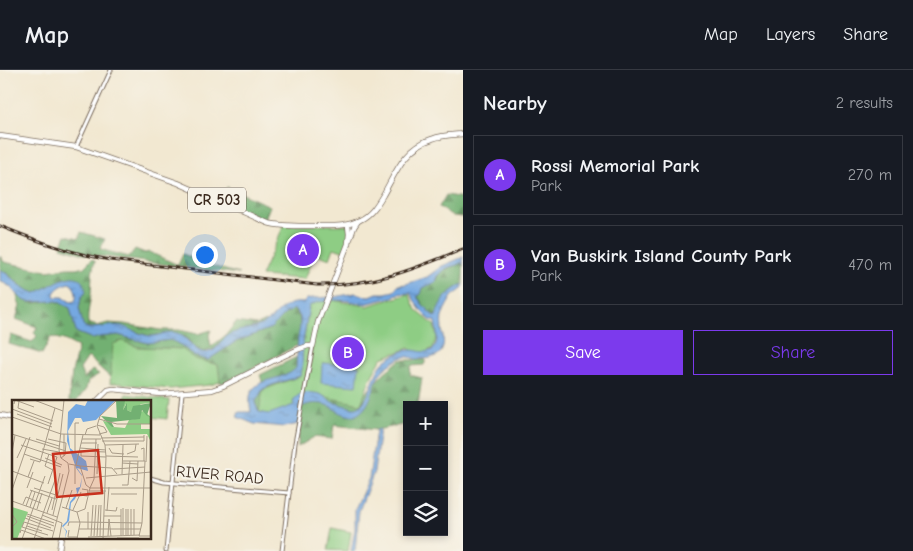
<!DOCTYPE html>
<meta charset="utf-8">
<style>
:root{--surface:#171b24;--page:#242831;--text:#f1f3f6;--muted:#9ea1a6;--line:#363941;--accent:#7c3aed}
body{margin:0;font-family:"Comic Neue",sans-serif;background:var(--page);color:var(--text)}
.controls{position:absolute;right:15px;bottom:15px;display:grid;overflow:hidden;border-radius:0px;box-shadow:0 2px 8px #0003}
.controls button{width:45px;height:45px;display:grid;place-items:center;padding:0;border:0;border-bottom:1px solid var(--line);background:var(--surface);color:var(--text);font:25px sans-serif}
.you{position:absolute;left:204px;top:184px;width:18px;height:18px;margin:-12px;border:4px solid #fff;border-radius:50%;background:#1a73e8;box-shadow:0 0 0 8px #1a73e833}
.badge{display:grid;place-items:center;width:32px;height:32px;border-radius:50%;background:var(--accent);color:#fff;font-size:16px;font-weight:700}
.pin{position:absolute;translate:-50% -50%;border:2px solid #fff;box-shadow:0 1px 5px #0006}
.list{margin:0;padding:0;list-style:none}
h2{display:flex;justify-content:space-between;align-items:center;height:65px;margin:0;padding:0 20px;font-size:21px}
h2 small{font-size:16px;font-weight:400;color:var(--muted)}
.list li{display:grid;grid-template-columns:32px 1fr auto;gap:15px;align-items:center;box-sizing:border-box;height:80px;margin:0 10px 10px;padding:0 10px;border:1px solid var(--line);border-radius:0px}
.list b{display:block;font-size:19px;white-space:nowrap}
.list p{margin:0;font-size:16px;white-space:nowrap;color:var(--muted)}
.list em{font-size:16px;font-style:normal;color:var(--muted)}
.actions{display:flex;gap:10px;padding:15px 20px}
.actions a{flex:1;padding:11px 0;border:1px solid var(--accent);border-radius:0px;text-align:center;font-size:18px;color:var(--accent)}
.actions .main{background:var(--accent);color:#fff}
.icon{flex:none;width:28px;height:28px;fill:none;stroke:currentColor;stroke-width:2;stroke-linecap:round;stroke-linejoin:round}
.map{position:relative;flex:none;width:463px;height:481px;overflow:hidden}
header{display:flex;align-items:center;gap:30px;box-sizing:border-box;height:70px;padding:0 25px;background:var(--surface);border-bottom:1px solid var(--line)}
header strong{font-size:24px}
nav{display:flex;gap:28px;margin-inline-start:auto;font-size:18px}
main{display:flex}
aside{flex:1;background:var(--surface)}
.map>svg:first-child{display:block}
.forest{fill:url(#forest-firs);stroke:#566d48}
.park{fill:#8ecd84;stroke:#647c51}
.water{fill:url(#water-ripples);stroke:#586980;fill-rule:evenodd}
.lines{fill:none;stroke-linecap:round;stroke-linejoin:round}
.minor-casing{stroke:#7b6c5d;stroke-width:5}
.major-casing{stroke:#7b6c5d;stroke-width:6}
.minor{stroke:#fff;stroke-width:3}
.major{stroke:#fff;stroke-width:4.5}
.rail-casing{stroke:#3b2a1e;stroke-width:3}
.rail{stroke:#f7f3e8;stroke-width:1;stroke-dasharray:4;stroke-linecap:butt}
.labels{text-anchor:middle;stroke-width:4;stroke-linejoin:round;paint-order:stroke}
.shield{fill:#f7f3e8;stroke:#73665b;stroke-width:1}
.shield-label{font-size:15px;font-weight:bold;fill:#3b2a1e}
.street-label{font-size:16px;fill:#3b2a1e;stroke:#f7f3e8}
.inset-road{fill:none;stroke:#a99c89;stroke-width:1}
.view{fill:#c8321e;fill-opacity:0.15;stroke:#c8321e;stroke-width:2.5}
.inset-edge{fill:none;stroke:#3b2a1e;stroke-width:2.5}
</style>
<header>
<strong>Map</strong>
<nav><a>Map</a><a>Layers</a><a>Share</a></nav>
</header>
<main>
<div class="map">
<svg width="463" height="481" viewBox="0 0 463 481">
<defs>
<pattern id="forest-firs" width="22" height="20" patternUnits="userSpaceOnUse" patternTransform="scale(1.25)"><rect width="22" height="20" fill="#72b072"/><path d="M5 1l3.5 6h-7zM16 11l3.5 6h-7z" fill="#5f8f5d"/></pattern>
<pattern id="water-ripples" width="26" height="14" patternUnits="userSpaceOnUse" patternTransform="scale(1.25)"><rect width="26" height="14" fill="#75a8e1"/><path d="M2 4q2-2 4 0t4 0M15 11q2-2 4 0t4 0" fill="none" stroke="#6189b6"/></pattern>
</defs>
<rect width="100%" height="100%" fill="#f7f3e8"/>
<filter id="ink" filterUnits="userSpaceOnUse"><feTurbulence type="fractalNoise" baseFrequency=".02" numOctaves="2"/><feDisplacementMap in="SourceGraphic" scale="10" xChannelSelector="R" yChannelSelector="G"/><feConvolveMatrix kernelMatrix="1 2 1 2 8 2 1 2 1" color-interpolation-filters="sRGB"/></filter>
<filter id="wash" filterUnits="userSpaceOnUse"><feTurbulence type="fractalNoise" baseFrequency=".0096" numOctaves="4" result="noise"/><feDisplacementMap in="SourceGraphic" scale="20" xChannelSelector="R" yChannelSelector="G"/><feGaussianBlur stdDeviation="1.12" result="paint"/><feColorMatrix in="noise" values="0 0 0 0 0 0 0 0 0 0 0 0 0 0 0 0 0 1.4 0 .05"/><feComposite in="paint" operator="in"/></filter>
<g filter="url(#wash)">
<rect width="100%" height="100%" fill="#f2e8d1"/>
<g class="forest">
<path d="M227 117 270 136 264 151 221 132Z"/>
<path d="M446 125 463 128V147L453 146 439 137Z"/>
<path d="M81 162 105 169 100 179 129 187 135 179 145 183 149 182 178 195 183 184 209 195 239 204 84 184 61 177 66 165 79 168Z"/>
<path d="M0 186 4 192 47 201 67 198H83L92 189 95 191C91 202 92 213 91 224 90 234 87 243 88 253L97 256 108 253 124 254 160 260H179L198 264 211 260 209 265 211 277 226 265 236 252 257 255 266 251 267 253 253 258 228 266 214 279 204 282 199 281 187 269 178 263 149 266 118 256 87 258 83 256 79 238 81 228 86 222 63 209 36 223 29 221 24 218 7 203 0 199Z"/>
<path d="M461 192 463 195V214C448 221 442 230 436 246H434L431 243 427 241 417 227 421 224 423 218 437 210C441 197 452 199 461 192Z"/>
<path d="M18 225C31 238 39 230 54 231 60 231 65 235 70 238L76 262 78 263 93 269 99 267 118 265 148 273 170 270 178 273 191 283 194 286 208 290 235 272 271 258 285 244 293 239C305 248 298 263 298 275L224 313 220 312 218 295 195 289 182 279 138 277 122 271 114 274 110 307 88 287 80 299 84 309 92 300 99 304 88 311 86 319 77 331H69L72 302 78 277 64 270 51 267 42 284 9 274 11 265 32 272 37 266 34 263 37 257 16 249 20 236 18 231Z"/>
<path d="M311 280 365 324 384 303 400 290H426L424 295 411 296 410 305 422 308 418 335H407V354L376 360 334 355 332 369 314 367 298 377 299 354 259 342 255 333C262 321 265 318 260 305Z"/>
</g>
<g class="park">
<path d="M284 155H348L349 164 345 182 334 178 330 189 315 184 305 209 261 206Z"/>
<path d="M409 224 416 240 434 255 437 267 433 278 421 285 413 282 409 278 382 288 370 309 361 334 310 324 294 335 269 345 259 342 263 320 300 306 302 282 309 236 314 232 332 230 367 236Z"/>
<path d="M122 271 138 277 182 279 195 289 218 295 220 312 210 315 170 319 115 313 110 314 113 274Z"/>
<path d="M126 324 169 330 167 349 150 347V331H125Z"/>
<path d="M332 458 351 462 348 481 328 480Z"/>
</g>
<g class="water">
<path d="M463 187V195L461 192C457 196 455 195 450 197 445 198 442 203 438 206L436 212 423 218 421 224 417 227 423 235 428 239V241L435 247 436 246C439 231 450 220 463 214 463 222 457 221 452 227 449 232 445 238 443 244 438 256 448 271 441 282 436 289 423 289 416 289 411 288 409 286 404 287 399 288 395 291 391 294 373 305 377 317 368 333 365 339 360 343 355 346 344 346 338 341 329 336 320 332 309 333 301 337L299 354 284 357 254 354 237 347 239 342H251C250 337 249 330 250 326 255 305 285 312 296 298L298 267 300 257V247L297 242 294 239 285 244 271 258 235 272 208 290 194 286 191 283 178 273 170 270 148 273 118 265 99 267 93 269 78 263 76 262 70 238 57 231 29 232 23 230 9 216 0 211V199C13 207 21 220 36 223 52 216 81 191 86 222L81 228 79 238 83 255 87 258C98 259 111 254 122 256 131 259 140 265 151 266 159 266 169 260 177 263 190 268 196 288 212 281 219 278 222 269 229 265 238 259 251 260 261 255 278 248 281 230 303 233L307 229 313 228 334 227 355 223 360 225 370 226 377 223H385L394 221 398 215 406 214 427 207 442 196ZM69 213C75 216 78 224 75 231L71 232 63 227H55L54 224C56 218 63 215 69 213ZM410 223C415 231 420 241 428 248 430 250 433 251 435 252 437 263 439 271 433 280 421 284 420 280 410 280 403 279 386 289 382 294 373 305 370 328 360 336 358 338 356 338 353 338 346 336 339 334 332 332 329 330 325 327 322 325 312 321 297 321 293 332L294 335 269 344 259 342 255 333 263 319 272 315 300 306 302 300 303 273 309 236 318 232 335 230 349 231 365 234 393 227 397 224Z"/>
<path d="M324 293 359 296 357 316 321 313 322 295Z"/>
<path d="M380 359 374 402 359 441 355 481H351L355 459V439L369 408 376 360Z"/>
</g>
</g>
<g filter="url(#ink)">
<g class="lines">
<defs>
<g id="minor">
<path d="M76 77 111 0"/>
<path d="M150 408 164 412 289 423"/>
<path d="M166 481 182 323"/>
<path d="M282 481 295 373 313 276"/>
</g>
<g id="major">
<path d="M0 66 76 77 178 113 268 153C282 157 304 156 318 156 332 156 347 157 360 150 371 145 377 135 383 125 396 102 405 77 432 69 442 65 453 65 463 64"/>
<path d="M350 169 354 157 358 151"/>
<path d="M97 331 108 320 113 319 161 324 212 320 223 316 275 290 299 279 308 276H313L318 252 348 174 349 164 348 155"/>
<path d="M0 345 14 348"/>
<path d="M59 481 61 467"/>
</g>
</defs>
<use href="#minor" class="minor-casing"/>
<use href="#major" class="major-casing"/>
<use href="#minor" class="minor"/>
<use href="#major" class="major"/>
<defs>
<path id="rail" d="M0 156C37 171 70 183 110 190L317 215C373 216 412 200 463 179"/>
</defs>
<use href="#rail" class="rail-casing"/>
<use href="#rail" class="rail"/>
</g>
</g>
<g class="labels">
<rect class="shield" x="188" y="117.5" width="58" height="25" rx="4"/>
<g class="shield-label">
<text x="217" y="135">CR 503</text>
</g>
<g class="street-label">
<text transform="translate(220 404) rotate(5)" y="6">RIVER ROAD</text>
</g>
</g>
<g transform="translate(12 330)">
<rect width="139" height="139" fill="#f2e8d1"/>
<path d="M112 0H139V3L129 4 119 12 115 10 114 4 111 10ZM132 11 139 17V24H129V29H138L139 42 135 34 99 35 91 21 99 22 100 27 113 28 117 20 128 18 127 12Z" fill="#8ecd84"/>
<path d="M104 0 113 1 111 10 115 3V10L119 12 121 6 139 3 135 15 139 17 135 16 130 10 128 19 99 22 102 27 113 28 116 25 113 28 100 27 89 16 105 18Z" fill="#72b072"/>
<path d="M0 101V107L16 112 5 139H0Z" fill="#8ecd84"/>
<path d="M76 0H104L84 20 71 22 69 18H63L56 31 58 48 74 61 76 71 65 68 70 75 69 86 63 99 59 103 57 121 51 127 55 131 53 139 54 131 50 126 55 121 58 102 65 93 64 88 68 87 70 76 64 68 55 41 56 12 64 4 73 6Z" fill="#75a8e1"/>
<path class="inset-road" d="M22 0 51 11M7 1 6 8 41 21M2 4 3 0 22 7M0 9 40 24M5 14 40 27M0 17 49 34M87 19 105 24H139M85 25 92 27 95 32 87 34M0 34 54 51M49 34 88 35M73 35 75 29 84 26M89 38 132 37M24 39 47 46M36 39 54 43 53 55 49 58M70 39H89M90 41H132V35M69 43H85M9 45 45 57 36 84M93 45 127 44M68 48 94 50M97 48 100 53 112 54M30 49 47 52M129 49 132 48V61M68 51 94 52M69 51V56L94 57M0 52 3 35M66 53 63 51V23H67M12 54 49 67M37 54 33 66 41 70M115 54 123 51 124 44M52 56V34M94 56 126 57M5 58 14 39M33 58 50 65M18 59 28 62 43 8M111 61H133L130 123M134 62 135 36M110 63 126 64M57 64 68 66 74 85 78 88H139M64 65 71 35M68 66 100 68 105 74M102 69 133 67M0 71 32 83M85 74 86 44M110 74 111 45M16 77 22 61M74 78 139 72M120 78 125 81 126 61M63 84V65M110 85H116L118 61M15 88 21 72M22 88 44 95M78 88 82 79 84 39M0 90 18 37M18 90 44 99M78 91H94M76 93H93M99 94H125M68 95 75 96 76 90 70 89M0 101 45 117M11 104 14 97 29 103M14 106 20 90M18 107 23 92M50 107 65 112M54 108 60 90M25 109 30 93M40 110 48 73M61 110 69 92M93 110 104 111 105 107M95 111 97 87M65 112 73 109 78 88M35 113 40 98M0 114 5 122 0 127M15 114 42 123M30 115 50 123 47 139M41 115 51 74M15 116 42 126M92 116H109M13 118 39 128M68 122 130 123 127 136H139M15 126 30 131M56 126 57 122H68M67 129H129M76 129V112M57 130 56 137H65M8 133 9 130 34 139M36 135 10 127 12 122 41 131M111 135V108M114 135V109M116 135V109M119 135V109M122 135V109M79 136 81 105M82 136 84 105M85 136 87 105M88 136 89 105M96 136 97 119 99 136M109 136V109M76 137 128 135M105 138H127M10 139 33 76M22 139 43 80M40 139 57 71 56 63 49 58 47 50 52 0M65 139 68 123 65 112M91 139 94 57 93 45 85 26 88 16 105 0"/>
<path class="view" d="M86 50 90 93 45 97 41 54Z"/>
<rect width="139" height="139" class="inset-edge"/>
</g>
</svg>
<div class="controls">
<button>+</button>
<button>−</button>
<button><svg class="icon" aria-label="layers" viewBox="0 0 24 24"><path d="M12 4l9 5-9 5-9-5zM3 14l9 5 9-5"/></svg></button>
</div>
<div class="you"></div>
<div class="pin badge" style="left:303px;top:180px">A</div>
<div class="pin badge" style="left:348px;top:283px">B</div>
</div>
<aside>
<h2>Nearby<small>2 results</small></h2>
<ul class="list">
<li><span class="badge">A</span><div><b>Rossi Memorial Park</b><p>Park</p></div><em>270 m</em></li>
<li><span class="badge">B</span><div><b>Van Buskirk Island County Park</b><p>Park</p></div><em>470 m</em></li>
</ul>
<div class="actions"><a class="main">Save</a><a>Share</a></div>
</aside>
</main>
